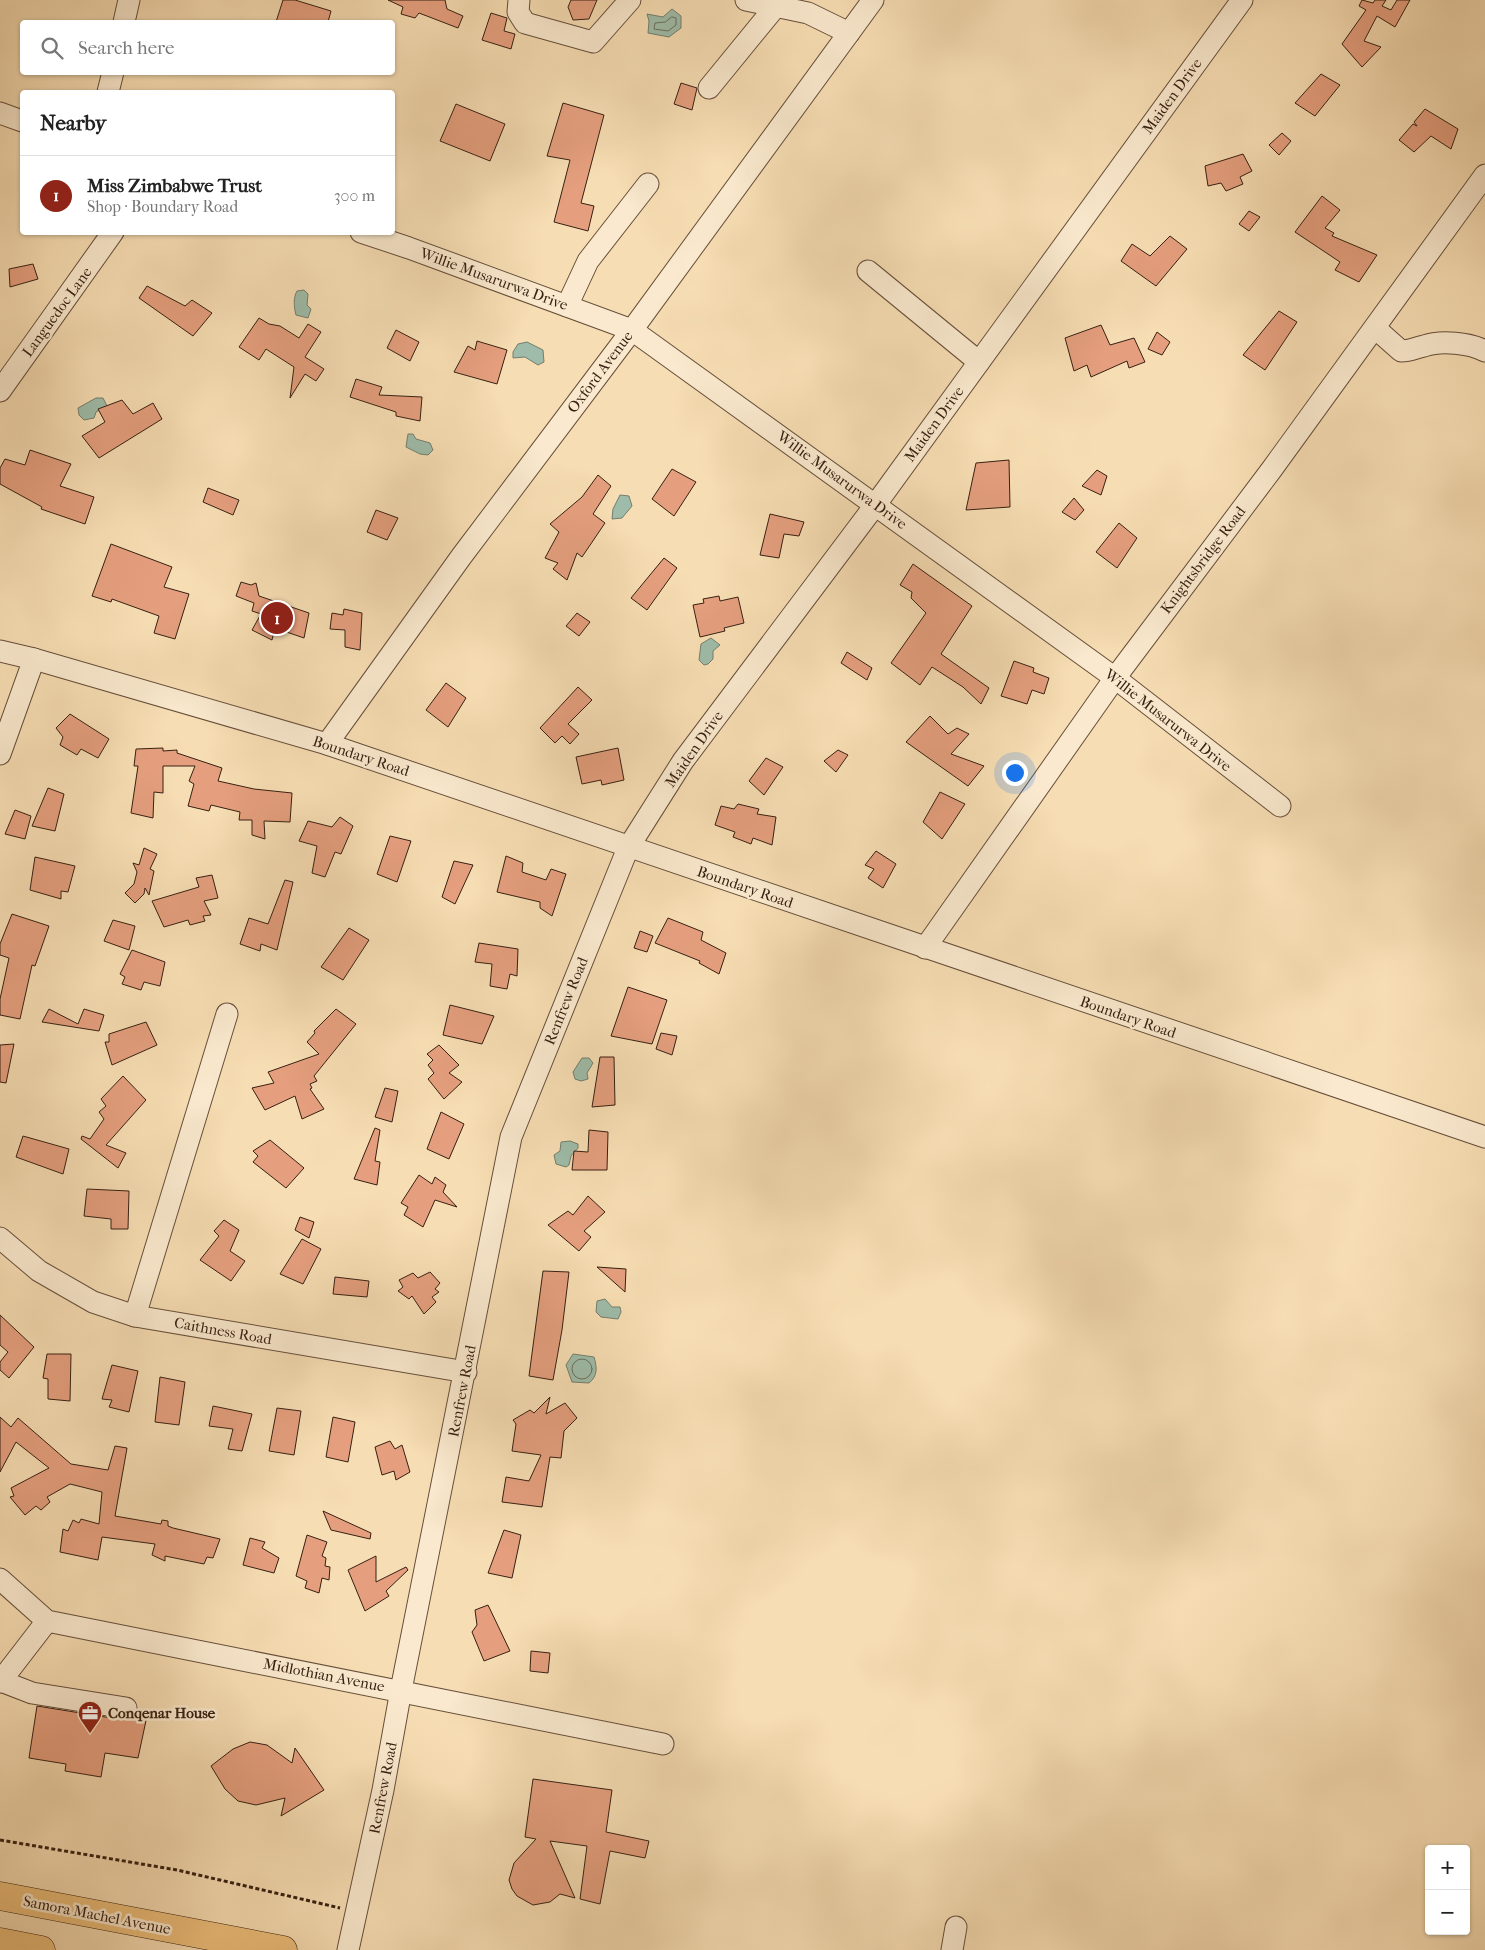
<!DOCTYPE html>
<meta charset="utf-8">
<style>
:root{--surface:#fff;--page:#f2f2f2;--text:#222;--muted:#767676;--line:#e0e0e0;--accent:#8f2418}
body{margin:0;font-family:"IM FELL French Canon",serif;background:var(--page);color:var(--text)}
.controls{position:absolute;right:15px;bottom:15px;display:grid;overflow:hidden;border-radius:5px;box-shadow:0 1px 4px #0004}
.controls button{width:45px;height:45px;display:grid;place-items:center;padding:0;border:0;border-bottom:1px solid var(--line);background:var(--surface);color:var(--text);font:25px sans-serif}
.you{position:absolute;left:1014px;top:772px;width:18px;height:18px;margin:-12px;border:4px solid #fff;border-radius:50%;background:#1a73e8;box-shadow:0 0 0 8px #1a73e833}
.badge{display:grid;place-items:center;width:32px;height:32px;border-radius:50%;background:var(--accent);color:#fff;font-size:16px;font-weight:700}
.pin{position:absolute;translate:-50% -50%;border:2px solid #fff;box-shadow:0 1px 5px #0006}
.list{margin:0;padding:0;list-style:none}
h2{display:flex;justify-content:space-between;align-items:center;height:65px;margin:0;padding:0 20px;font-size:21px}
h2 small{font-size:16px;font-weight:400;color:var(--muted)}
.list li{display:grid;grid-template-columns:32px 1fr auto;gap:15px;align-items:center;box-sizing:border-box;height:80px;padding:0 20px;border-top:1px solid var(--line)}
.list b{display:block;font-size:19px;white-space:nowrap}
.list p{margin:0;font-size:16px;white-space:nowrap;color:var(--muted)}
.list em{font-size:16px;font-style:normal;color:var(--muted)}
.icon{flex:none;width:28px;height:28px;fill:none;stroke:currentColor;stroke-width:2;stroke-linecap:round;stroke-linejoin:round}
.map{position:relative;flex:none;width:1485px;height:1950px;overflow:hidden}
.search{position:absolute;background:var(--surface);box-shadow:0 1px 4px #0004;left:20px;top:20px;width:375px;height:55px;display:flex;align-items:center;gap:12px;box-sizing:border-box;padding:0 18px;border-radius:5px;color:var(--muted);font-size:19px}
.panel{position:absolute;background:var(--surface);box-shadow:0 1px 4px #0004;left:20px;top:90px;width:375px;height:145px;border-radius:5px}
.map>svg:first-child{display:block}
.water{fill:#9ebca9;stroke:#747e6d}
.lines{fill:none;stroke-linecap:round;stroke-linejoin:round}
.shore{stroke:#6a6e5e;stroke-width:1}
.building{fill:#e59f7e;stroke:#362012}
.minor-casing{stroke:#664f3a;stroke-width:23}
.highway-casing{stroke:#362012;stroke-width:29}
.path{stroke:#362012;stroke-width:3;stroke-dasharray:4 2.5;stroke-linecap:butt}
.minor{stroke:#fae9ce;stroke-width:21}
.highway{stroke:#ecbe7a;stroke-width:28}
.labels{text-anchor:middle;stroke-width:5;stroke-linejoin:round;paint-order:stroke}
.street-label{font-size:15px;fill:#362012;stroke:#fae9ce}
.poi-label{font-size:15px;font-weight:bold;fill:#362012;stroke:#fae9ce;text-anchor:start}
</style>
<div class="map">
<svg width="1485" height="1950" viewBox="0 0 1485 1950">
<rect width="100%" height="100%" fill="#f7ddb3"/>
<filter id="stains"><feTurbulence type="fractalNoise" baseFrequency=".004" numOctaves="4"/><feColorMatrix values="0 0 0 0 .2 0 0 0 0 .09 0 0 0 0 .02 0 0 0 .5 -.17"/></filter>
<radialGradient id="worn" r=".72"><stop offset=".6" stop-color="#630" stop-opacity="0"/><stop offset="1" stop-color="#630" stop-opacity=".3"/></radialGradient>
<g class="water">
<path d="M672 9 681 16V28L669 37 648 33 649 21 647 14 663 17Z"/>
<path d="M304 290 308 294 307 305 311 309 308 318 296 315C294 307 293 298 297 291Z"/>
<path d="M527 342 543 350 544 362 538 365 525 357 513 358V352L518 344Z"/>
<path d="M96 398H103L107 406 96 412 94 418 84 420 79 415 78 408Z"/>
<path d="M408 434H413L416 439 430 443 433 450 428 455 420 454 406 447Z"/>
<path d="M620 495 629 496 632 506 622 518 612 519 613 509Z"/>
<path d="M711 638 720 645 713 651V659L708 664 704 665 699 660 701 644Z"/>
<path d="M582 1058H589L593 1063 587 1073 588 1079 581 1081 575 1079 573 1072Z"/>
<path d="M570 1141 578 1144V1148L571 1156 569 1165 566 1167 556 1164 554 1155 560 1151 561 1142Z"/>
<path d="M605 1299 612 1307H620L621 1312 618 1319 601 1317 596 1312 597 1301Z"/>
<path d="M573 1354 594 1357C597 1367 598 1376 589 1383L572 1382 566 1365Z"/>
</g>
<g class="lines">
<g class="shore">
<path d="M672 17 676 18V25L668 31 654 29 655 23 665 22Z"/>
<circle cx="582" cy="1369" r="10"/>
</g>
</g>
<g class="building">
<path d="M283 0H295L331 11 328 22H276Z"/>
<path d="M388 0H445L447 9 463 16 458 28 419 13 415 18 401 14 403 7Z"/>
<path d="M571 0H597L589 19 573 20 568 7Z"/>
<path d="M1362 0 1373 3 1375 0H1386L1382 6 1391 10 1397 0H1410L1395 27 1377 16 1364 41 1381 47 1362 67 1342 44 1366 10 1359 6Z"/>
<path d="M491 13 507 18 504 31 515 34 511 49 482 40Z"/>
<path d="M1321 74 1340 85 1315 116 1295 103Z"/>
<path d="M681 83 697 88 692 110 674 104Z"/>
<path d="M563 103 604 115 581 203 594 206 588 231 554 222 570 160 547 156Z"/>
<path d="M456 104 505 124 490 161 440 141Z"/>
<path d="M1425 109 1458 129 1451 149 1431 136 1414 152 1399 140 1413 124 1417 126 1414 122Z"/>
<path d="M1282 133 1291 141 1279 155 1269 145Z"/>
<path d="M1243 154 1252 171 1240 177 1243 184 1226 191 1221 183 1208 186 1205 166Z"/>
<path d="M1322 196 1340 210 1325 228 1334 233 1332 236 1377 255 1359 282 1335 270 1340 262 1295 232Z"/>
<path d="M1249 211 1260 217 1249 231 1239 224Z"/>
<path d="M1170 236 1187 249 1156 286 1121 261 1132 244 1150 256Z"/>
<path d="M33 264 38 279 10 287 9 269Z"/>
<path d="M147 286 185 306 192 300 212 313 193 336 139 298Z"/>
<path d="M1279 311 1297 322 1265 370 1243 355Z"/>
<path d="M259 318 269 324 280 326 299 338 308 324 321 332 305 357 324 369 316 381 305 374 290 398 294 367 266 349 259 360 239 347Z"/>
<path d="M1101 325 1110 345 1134 338 1145 362 1129 368 1127 361 1091 377 1087 365 1074 371 1065 338Z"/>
<path d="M396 330 419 342 410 361 387 348Z"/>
<path d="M1157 332 1170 342 1162 355 1148 349Z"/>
<path d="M477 341 507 350 497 384 454 372 468 346 475 350Z"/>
<path d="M356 379 382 387 379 395 422 397 420 421 396 416V412L350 397Z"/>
<path d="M122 400 133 414 153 403 162 419 99 458 82 436 105 422 98 409Z"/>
<path d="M30 450 71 464 60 486 94 497 85 524 41 509 42 507 0 484V468L5 459 25 465Z"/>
<path d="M1009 460 1010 507 966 510 976 463Z"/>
<path d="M672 469 696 482 674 516 652 499Z"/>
<path d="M1097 470 1107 476 1101 495 1082 486Z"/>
<path d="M598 475 611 486 593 514 605 523 582 557 577 553 567 580 553 569 558 563 545 558 559 532 550 524 582 497Z"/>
<path d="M208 488 239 500 233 515 203 502Z"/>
<path d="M1074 498 1084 510 1075 520 1062 512Z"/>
<path d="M376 510 398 518 387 540 367 532Z"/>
<path d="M770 514 804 522 799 536 784 534 779 558 760 555Z"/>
<path d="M1119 523 1137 538 1117 568 1096 552Z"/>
<path d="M111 544 172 567 164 587 189 594 175 639 154 633 159 616 112 599 111 602 92 596Z"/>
<path d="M664 558 677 568 647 610 631 598Z"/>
<path d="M913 564 972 606 941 654 989 688 981 704 963 687 932 667 920 685 891 663 926 613 911 598 912 592 900 585Z"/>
<path d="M241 582 251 585 256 583 259 596 309 613 304 638 275 628 272 640 252 630 261 614 252 611 254 603 236 596Z"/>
<path d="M719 596 720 601 738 597 744 623 724 628 725 631 700 637 693 605 704 603 703 599Z"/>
<path d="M344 609 362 613 360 650 345 647V630L330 629 332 613 343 615Z"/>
<path d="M577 613 590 622 579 636 566 626Z"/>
<path d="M847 652 872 668 867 680 841 663Z"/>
<path d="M1014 661 1034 668 1033 672 1049 678 1044 694 1032 690 1027 704 1001 696Z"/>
<path d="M446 683 466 698 448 727 426 710Z"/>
<path d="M578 687 592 700 568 724 579 734 570 744 562 736 555 743 540 728Z"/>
<path d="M70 714 109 739 98 758 81 749 77 755 60 745 63 737 56 728Z"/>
<path d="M930 716 948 734 957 728 969 734 951 754 984 766 968 786 906 742Z"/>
<path d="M163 748V751L177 750V753L222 768 218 781 254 789 292 793 290 822 264 821 265 839 252 835V820H239L240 812 211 805 209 811 188 806 194 784 189 781 195 766H163V793L154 792 153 818 131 813 138 766H134L136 749Z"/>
<path d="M618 748 624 780 602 785 601 780 582 784 576 757Z"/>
<path d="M838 750 848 755 836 772 824 761Z"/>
<path d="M766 758 783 767 764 795 749 781Z"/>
<path d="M48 788 64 794 55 831 32 826Z"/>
<path d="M940 792 965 804 942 839 923 822Z"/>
<path d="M738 804 759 809 757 814 776 817 772 845 753 838 751 844 733 837 735 832 715 825 721 806 734 809Z"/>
<path d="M15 810 31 816 25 839 5 834Z"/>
<path d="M340 817 353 826 341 854 335 852 325 877 312 873 317 846 299 841 308 821 332 827Z"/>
<path d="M390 836 411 841 397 882 377 874Z"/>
<path d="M144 848 157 854 150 869 154 871 149 895 145 888 144 894 135 903 125 893 134 884 137 872 133 863 139 865Z"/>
<path d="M876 851 896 864 883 888 868 878 874 869 865 865Z"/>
<path d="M506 856 523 863 522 872 546 880 551 869 566 874 552 916 540 908V902L497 892Z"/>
<path d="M35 857 75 866 68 892 61 891V899L30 890Z"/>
<path d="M454 861 473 865 455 904 442 897Z"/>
<path d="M212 875 218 898 204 901 211 915 203 916 205 921 190 925 188 920 164 927 152 901 199 887 196 878Z"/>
<path d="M285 880 293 882 277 950 261 944 260 951 240 944 249 918 268 924Z"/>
<path d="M12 914 49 926 35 966 32 965 20 1019 0 1015V999L9 958 0 955V944Z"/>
<path d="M668 918 703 932 701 940 726 953 719 974 699 963 700 961 655 943Z"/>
<path d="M113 920 135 926 129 950 104 941Z"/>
<path d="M349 928 369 940 343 980 321 967Z"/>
<path d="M640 931 653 936 647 952 634 948Z"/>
<path d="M479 943 518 949 517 976 510 974 507 989 490 986 492 964 475 962Z"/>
<path d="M132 950 165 962 160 986 144 982 141 990 122 984 125 977 120 974Z"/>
<path d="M628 987 667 1000 652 1044 611 1036Z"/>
<path d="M450 1005 494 1016 482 1044 443 1035Z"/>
<path d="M49 1009 78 1024 84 1009 104 1015 99 1031 42 1022Z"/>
<path d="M336 1009 356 1024 314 1076 317 1081 310 1084 312 1088 310 1089 324 1109 302 1119 295 1096 265 1110 252 1088 274 1083 268 1072 319 1054 307 1042 315 1033 314 1031Z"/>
<path d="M146 1022 157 1045 112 1065 105 1042H109V1034Z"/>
<path d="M661 1033 677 1036 672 1055 656 1049Z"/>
<path d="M14 1044 6 1083 0 1082V1045Z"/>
<path d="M439 1045 459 1065 449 1073 462 1082 444 1099 428 1079 434 1073 428 1065 433 1060 427 1054Z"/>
<path d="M600 1057H614L615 1105 592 1107Z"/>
<path d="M123 1076 146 1100 106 1145 126 1153 118 1168 81 1139 82 1136 90 1139 104 1119 99 1112 106 1106 101 1099Z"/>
<path d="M385 1088 398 1091 392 1122 375 1117Z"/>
<path d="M441 1112 464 1124 449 1159 427 1149Z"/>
<path d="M375 1128 380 1130 375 1161 380 1162 377 1185 354 1179Z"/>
<path d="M589 1130 608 1132 607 1170H572L574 1151 588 1152Z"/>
<path d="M23 1136 69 1149 63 1174 16 1157Z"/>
<path d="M270 1140 304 1168 286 1188 253 1162 258 1156 253 1151Z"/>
<path d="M419 1175 432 1184 435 1177 446 1185 443 1192 457 1207 435 1200 423 1227 404 1215 408 1207 401 1203Z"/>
<path d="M87 1189 129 1191 128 1229H111V1219L84 1216Z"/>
<path d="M588 1196 605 1212 584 1231 591 1237 579 1251 548 1225 568 1211 573 1215Z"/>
<path d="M300 1217 314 1222 309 1238 295 1230Z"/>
<path d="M224 1220 239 1230 230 1251 245 1261 231 1281 200 1260 219 1236 214 1231Z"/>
<path d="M302 1239 321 1249 303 1284 280 1274Z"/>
<path d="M597 1267 626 1269 625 1292Z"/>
<path d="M543 1271 569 1272 562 1330 553 1380 529 1376Z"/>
<path d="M430 1272 440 1283 435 1289 439 1292 432 1297 436 1302 424 1314 412 1296 409 1299 398 1291 403 1287 399 1280 413 1273 418 1278Z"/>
<path d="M335 1277 369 1281 367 1297 333 1294Z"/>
<path d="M0 1315 34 1347 9 1378 0 1370V1362L8 1352 0 1345Z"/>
<path d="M47 1354H71L70 1401 48 1399V1379L43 1378Z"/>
<path d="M112 1365 138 1371 129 1412 109 1407 112 1400 102 1399Z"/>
<path d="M160 1377 185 1382 179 1425 155 1422Z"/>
<path d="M550 1397 546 1414 565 1403 577 1418 564 1431 561 1458 550 1457 542 1507 502 1502 506 1477 529 1481 541 1455 512 1451 516 1424 513 1420 530 1410 534 1413Z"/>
<path d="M213 1406 252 1414 242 1451 228 1449 233 1429 209 1426Z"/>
<path d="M277 1408 301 1411 294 1455 269 1451Z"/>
<path d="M0 1417 11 1427 18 1418 71 1464 108 1470 115 1446 127 1448 115 1516 161 1524 162 1520 168 1521V1526L173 1528 220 1539 213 1558 207 1557 204 1564 165 1556V1561L152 1555 155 1544 102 1537 98 1560 60 1552 63 1529 68 1531 73 1520 79 1523 81 1519 99 1524 102 1492 70 1484 47 1497 50 1502 41 1510 36 1506 25 1515 10 1497 14 1496 11 1488 49 1468 16 1442 0 1472Z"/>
<path d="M333 1417 355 1422 348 1462 326 1457Z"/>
<path d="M390 1441 395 1449 402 1445 410 1472 396 1480 394 1471 382 1475 375 1447Z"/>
<path d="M323 1511 371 1533 370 1539 331 1530Z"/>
<path d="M504 1530 521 1535 512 1578 488 1573Z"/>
<path d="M307 1535 327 1542 322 1556 326 1558 325 1566 330 1567 329 1580 322 1578 319 1593 305 1588 307 1581 296 1576Z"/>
<path d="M250 1538 265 1542 262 1548 279 1558 274 1573 243 1565Z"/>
<path d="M376 1556V1582L406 1567 408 1570 386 1591 389 1596 365 1611 348 1570Z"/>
<path d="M488 1605 510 1651 484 1661 472 1632 477 1625 475 1610Z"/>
<path d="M531 1651 550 1653 548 1673 530 1671Z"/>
<path d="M37 1706 124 1720 131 1719 137 1714 147 1716 138 1758 105 1753 101 1777 65 1771 66 1764 29 1758Z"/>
<path d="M250 1742 267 1745 292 1763 295 1748 324 1790 281 1816 285 1798 256 1805 238 1801 225 1789 211 1766 233 1749Z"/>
<path d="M533 1779 612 1790 606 1832 649 1841 645 1858 610 1851 600 1904 580 1899 587 1846 550 1841 575 1898 560 1894 550 1902 533 1905 517 1896 512 1889 509 1880 514 1863 536 1839 525 1837Z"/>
</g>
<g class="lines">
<defs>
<g id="minor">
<path d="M519 0 518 12 525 23 593 42 630 0"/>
<path d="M746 0 808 13 849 33"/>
<path d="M124 22 129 0"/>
<path d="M709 88 776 6"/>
<path d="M108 92 113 72"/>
<path d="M0 113 22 121"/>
<path d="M361 232 409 248 632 330 1115 678 1280 806"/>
<path d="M868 271 979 362"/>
<path d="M567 306 588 261 648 184"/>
<path d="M1375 328 1401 351C1410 351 1415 348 1424 346 1441 340 1470 343 1485 351"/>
<path d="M0 391 113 232"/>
<path d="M0 651 34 659 327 744 1485 1137"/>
<path d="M327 744 461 557 632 330 873 0"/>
<path d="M0 754 34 659"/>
<path d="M925 948 1115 678 1272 469 1485 175"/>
<path d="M0 1238 39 1271 93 1302 135 1316 466 1372"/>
<path d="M135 1316 227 1014"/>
<path d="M0 1579 47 1621 663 1744"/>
<path d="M1 1681 32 1693 126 1708"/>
<path d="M0 1682 47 1621"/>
<path d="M348 1950 383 1790 401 1690 511 1137 628 848 683 761 876 504 1242 0"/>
<path d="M952 1950 956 1927"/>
</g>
<g id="highway">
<path d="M0 1896 283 1950"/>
<path d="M0 1942 41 1950"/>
</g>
</defs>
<use href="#minor" class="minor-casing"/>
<use href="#highway" class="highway-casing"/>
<path class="path" d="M0 1840 177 1870 340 1908"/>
<use href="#minor" class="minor"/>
<use href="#highway" class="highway"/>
</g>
<defs>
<symbol id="office-pin" viewBox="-11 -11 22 30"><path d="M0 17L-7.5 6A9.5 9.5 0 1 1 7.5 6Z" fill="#8f2418" stroke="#fae9ce"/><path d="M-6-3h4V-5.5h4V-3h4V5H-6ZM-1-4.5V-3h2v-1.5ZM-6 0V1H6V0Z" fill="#fff"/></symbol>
</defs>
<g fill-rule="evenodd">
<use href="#office-pin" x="76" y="1699" width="28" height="38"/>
</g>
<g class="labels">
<g class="street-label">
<text transform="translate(1172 96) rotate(-54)" y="5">Maiden Drive</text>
<text transform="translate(494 279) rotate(20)" y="5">Willie Musarurwa Drive</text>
<text transform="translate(57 312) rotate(-54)" y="5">Languedoc Lane</text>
<text transform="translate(600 372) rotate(-53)" y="5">Oxford Avenue</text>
<text transform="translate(934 424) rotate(-54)" y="5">Maiden Drive</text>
<text transform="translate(842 480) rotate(36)" y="5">Willie Musarurwa Drive</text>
<text transform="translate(1203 560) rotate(-53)" y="5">Knightsbridge Road</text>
<text transform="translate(1168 720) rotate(38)" y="5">Willie Musarurwa Drive</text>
<text transform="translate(694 749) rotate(-55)" y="5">Maiden Drive</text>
<text transform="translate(361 756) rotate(18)" y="5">Boundary Road</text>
<text transform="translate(745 887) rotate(19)" y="5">Boundary Road</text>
<text transform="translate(566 1001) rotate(-68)" y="5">Renfrew Road</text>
<text transform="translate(1128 1017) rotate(19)" y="5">Boundary Road</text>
<text transform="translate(223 1331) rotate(10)" y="5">Caithness Road</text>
<text transform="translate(462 1391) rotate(-79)" y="5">Renfrew Road</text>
<text transform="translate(324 1675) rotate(11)" y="5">Midlothian Avenue</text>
<text transform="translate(383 1788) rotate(-79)" y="5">Renfrew Road</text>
<text transform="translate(97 1915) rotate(11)" y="5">Samora Machel Avenue</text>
</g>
<g class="poi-label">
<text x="108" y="1718">Conqenar House</text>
</g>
</g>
<rect width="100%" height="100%" filter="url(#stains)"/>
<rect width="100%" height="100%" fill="url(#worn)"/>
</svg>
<div class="controls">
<button>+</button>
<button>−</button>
</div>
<div class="you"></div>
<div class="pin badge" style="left:277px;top:618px">1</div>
<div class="search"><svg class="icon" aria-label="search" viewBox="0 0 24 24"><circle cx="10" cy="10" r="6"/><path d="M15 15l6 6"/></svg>Search here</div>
<section class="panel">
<h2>Nearby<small></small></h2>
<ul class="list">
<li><span class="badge">1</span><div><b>Miss Zimbabwe Trust</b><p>Shop · Boundary Road</p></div><em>300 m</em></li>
</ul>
</section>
</div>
